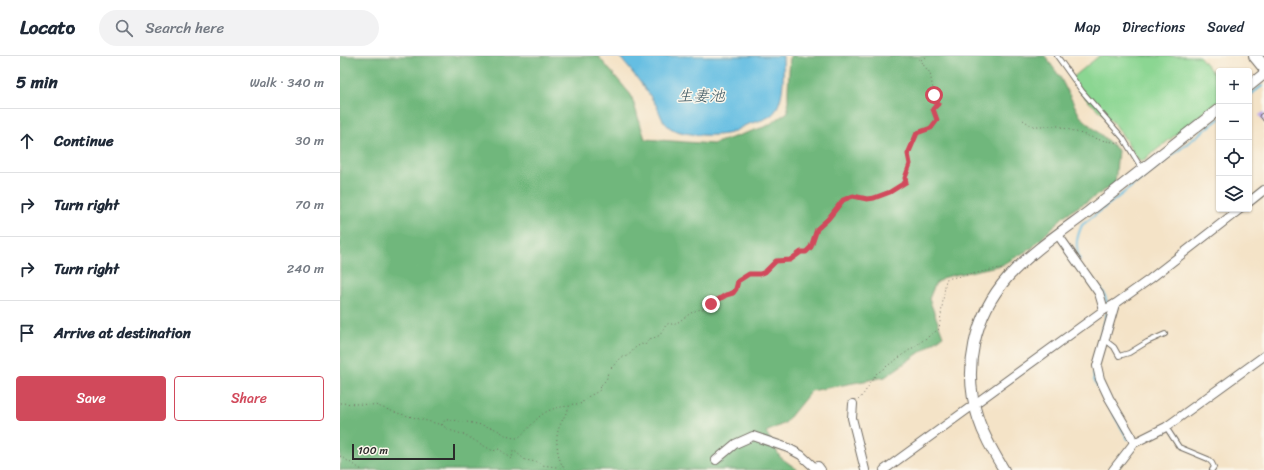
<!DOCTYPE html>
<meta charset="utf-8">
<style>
:root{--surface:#fff;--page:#f2f2f3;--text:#1f2937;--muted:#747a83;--line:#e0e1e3;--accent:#d1495b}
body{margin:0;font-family:Sriracha,"Klee One",sans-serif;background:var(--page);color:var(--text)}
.controls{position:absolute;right:12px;top:12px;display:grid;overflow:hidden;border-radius:4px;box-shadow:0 1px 3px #0004}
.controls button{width:36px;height:36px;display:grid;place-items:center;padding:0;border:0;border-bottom:1px solid var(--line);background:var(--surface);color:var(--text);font:20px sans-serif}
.scale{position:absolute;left:12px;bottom:10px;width:103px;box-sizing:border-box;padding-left:4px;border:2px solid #2b2b2b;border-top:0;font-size:11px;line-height:14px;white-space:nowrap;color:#2b2b2b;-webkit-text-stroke:3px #fbf7ec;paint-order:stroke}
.stop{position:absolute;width:12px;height:12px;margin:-9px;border:3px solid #d1495b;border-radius:50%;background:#fff}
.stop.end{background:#d1495b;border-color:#fff;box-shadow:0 1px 4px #0008}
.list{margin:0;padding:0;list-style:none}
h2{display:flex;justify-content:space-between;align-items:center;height:52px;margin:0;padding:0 16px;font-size:17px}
h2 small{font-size:13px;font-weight:400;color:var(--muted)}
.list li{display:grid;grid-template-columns:26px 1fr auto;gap:12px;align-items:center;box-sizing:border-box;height:64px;padding:0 16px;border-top:1px solid var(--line)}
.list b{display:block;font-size:15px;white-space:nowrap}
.list em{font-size:13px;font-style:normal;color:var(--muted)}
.actions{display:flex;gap:8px;padding:12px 16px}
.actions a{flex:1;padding:9px 0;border:1px solid var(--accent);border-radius:4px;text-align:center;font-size:14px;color:var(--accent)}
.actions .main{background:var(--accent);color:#fff}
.icon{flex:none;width:22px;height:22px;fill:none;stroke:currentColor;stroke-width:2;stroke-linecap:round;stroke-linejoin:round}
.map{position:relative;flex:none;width:924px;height:414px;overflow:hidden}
header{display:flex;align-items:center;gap:24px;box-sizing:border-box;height:56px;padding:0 20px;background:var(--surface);border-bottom:1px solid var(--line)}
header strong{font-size:19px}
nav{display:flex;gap:22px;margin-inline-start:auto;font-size:14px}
.search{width:280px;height:36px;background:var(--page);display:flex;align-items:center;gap:10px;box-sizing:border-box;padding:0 14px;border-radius:22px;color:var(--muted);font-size:15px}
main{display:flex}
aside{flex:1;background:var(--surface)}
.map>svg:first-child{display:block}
.green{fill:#8bd692;stroke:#5b805e}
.forest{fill:#70b77c;stroke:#4e7154}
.water{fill:#65bee2;stroke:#487486}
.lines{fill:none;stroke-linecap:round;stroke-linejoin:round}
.stream{stroke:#65bee2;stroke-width:2}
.building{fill:#baa9ec}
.service-casing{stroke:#716b62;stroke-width:6}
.minor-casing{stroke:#716b62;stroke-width:10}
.tertiary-casing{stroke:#716b62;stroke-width:12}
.primary-casing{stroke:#716b62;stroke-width:14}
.path{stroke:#716b62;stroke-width:1;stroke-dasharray:1 3;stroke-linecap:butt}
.service{stroke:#fff;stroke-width:4}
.minor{stroke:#fff;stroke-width:8}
.tertiary{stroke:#fff;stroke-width:10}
.primary{stroke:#fff;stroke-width:12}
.route{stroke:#d1495b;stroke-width:5}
.labels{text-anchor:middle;stroke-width:3;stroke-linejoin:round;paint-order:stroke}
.water-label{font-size:16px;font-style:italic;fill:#3c5762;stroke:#fbf7ec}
</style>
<header>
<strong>Locato</strong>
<div class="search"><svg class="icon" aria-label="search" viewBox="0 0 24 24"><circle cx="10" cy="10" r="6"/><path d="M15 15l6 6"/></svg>Search here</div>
<nav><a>Map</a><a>Directions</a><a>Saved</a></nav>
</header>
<main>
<aside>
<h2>5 min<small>Walk · 340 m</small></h2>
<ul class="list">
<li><svg class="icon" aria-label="ahead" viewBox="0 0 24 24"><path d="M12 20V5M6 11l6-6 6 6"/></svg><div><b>Continue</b></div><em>30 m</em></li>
<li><svg class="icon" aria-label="right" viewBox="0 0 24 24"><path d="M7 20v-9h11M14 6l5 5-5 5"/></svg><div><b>Turn right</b></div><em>70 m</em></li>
<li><svg class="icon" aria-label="right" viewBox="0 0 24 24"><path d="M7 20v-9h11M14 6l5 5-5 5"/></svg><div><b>Turn right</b></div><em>240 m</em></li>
<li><svg class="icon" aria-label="arrive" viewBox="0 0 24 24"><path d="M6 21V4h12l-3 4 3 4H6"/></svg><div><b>Arrive at destination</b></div></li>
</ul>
<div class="actions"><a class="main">Save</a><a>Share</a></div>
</aside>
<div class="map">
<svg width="924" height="414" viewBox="0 0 924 414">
<rect width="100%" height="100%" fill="#fbf7ec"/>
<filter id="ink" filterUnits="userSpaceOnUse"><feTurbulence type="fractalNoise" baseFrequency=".025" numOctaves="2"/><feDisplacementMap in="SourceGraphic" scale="8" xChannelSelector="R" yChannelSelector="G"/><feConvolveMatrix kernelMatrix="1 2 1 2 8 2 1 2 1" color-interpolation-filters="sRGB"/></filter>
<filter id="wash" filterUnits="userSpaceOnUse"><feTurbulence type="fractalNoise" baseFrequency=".012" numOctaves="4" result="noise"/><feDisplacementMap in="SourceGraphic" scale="16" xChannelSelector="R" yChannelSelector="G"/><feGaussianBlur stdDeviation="0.9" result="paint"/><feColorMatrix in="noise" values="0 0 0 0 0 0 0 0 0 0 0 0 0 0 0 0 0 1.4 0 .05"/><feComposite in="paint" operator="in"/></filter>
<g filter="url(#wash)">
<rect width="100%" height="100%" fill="#f4e3c7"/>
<path class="green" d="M759 0H859L879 24V45L801 106 794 99 787 86 775 68 747 44 731 23Z"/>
<path class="forest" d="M0 0H258L291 39 305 83 373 88 427 70 448 56V34L450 0H705L720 21 740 60 778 94 775 128 725 159 692 192 662 209 605 221 595 228 589 243 603 280 545 321 471 335 445 367 426 376 440 401 458 414H0Z"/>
<path class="water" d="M279 0H443C443 18 445 38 436 54 430 64 416 65 406 69 401 71 396 75 390 77 377 81 338 80 328 70 321 64 320 56 316 49 305 31 292 16 279 0Z"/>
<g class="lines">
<g class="stream">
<path d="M909 40 922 30"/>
<path d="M740 204C735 189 736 183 742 169L879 63"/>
<path d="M761 233 764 237 767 247"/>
<path d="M767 257 753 307 754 324 788 383"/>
</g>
</g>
<g id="blocks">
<path class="building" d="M924 56V66L919 59Z"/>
</g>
</g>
<g filter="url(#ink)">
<use href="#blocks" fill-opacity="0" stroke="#716b62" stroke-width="1"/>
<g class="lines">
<defs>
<g id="service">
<path d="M717 0 742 35 783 82 802 113"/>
<path d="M765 284 774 291 779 300 789 297 807 286 825 278"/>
<path d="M826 371 839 391 868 403 872 407 874 411 872 414"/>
</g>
<g id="minor">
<path d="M909 146 924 134"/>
<path d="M718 179 759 237 764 254"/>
<path d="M775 248 757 310 760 323 769 342 790 378 794 387"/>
<path d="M513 348 512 362 525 414"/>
<path d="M376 404 395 388 413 380 448 392 461 399 474 411 478 410 481 414"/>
<path d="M544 414 764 254 775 248 810 223 900 153"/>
<path d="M773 414 794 387 826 371 924 300"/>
</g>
<g id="tertiary">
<path d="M909 30 924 18"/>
<path d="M664 414C654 397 644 381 638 362 622 314 634 259 668 221 691 196 721 176 748 156 792 122 835 87 879 53"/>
</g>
<path id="primary" d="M915 0 924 11"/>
</defs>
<use href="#service" class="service-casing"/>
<use href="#minor" class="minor-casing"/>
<use href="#tertiary" class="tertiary-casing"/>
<use href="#primary" class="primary-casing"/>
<g class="path">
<path d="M581 4 587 0"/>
<path d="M683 64 692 70H718L760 84 780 87"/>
<path d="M518 344C526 337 530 326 536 318L599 273 606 223 660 212 662 215"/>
<path d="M0 347 35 349 57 357 102 369 109 374 125 379 153 395 159 393 172 403 173 395 176 396 185 404 197 406 202 409 223 412"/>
<path d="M102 369 105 364C115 363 145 369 155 373 166 378 165 382 178 382 199 364 198 353 229 350"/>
<path d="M0 400 22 414"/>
<path d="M226 414C218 408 215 384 218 375 220 367 226 358 230 349 234 347 238 349 243 347V345C248 339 256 338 261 333L260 330 265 325 267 322 268 315 282 301 288 300 295 292 301 288 305 289 309 283C326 280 319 274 329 267L334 269 351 257 357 254 363 253 386 239 393 237 396 233 398 225 409 218H420L425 216 436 205 450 204 461 196H466L471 191 477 173 488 163 503 144 513 140 527 143 534 142 550 136 566 126 565 122 570 108 568 98 577 77 591 72 597 64 593 53 598 48 594 39 590 17 576 0"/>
</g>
<use href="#service" class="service"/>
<use href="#minor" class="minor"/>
<use href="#tertiary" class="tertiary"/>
<use href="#primary" class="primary"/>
</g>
</g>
<g class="lines" filter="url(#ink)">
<path class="route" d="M371 248 386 239 393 237 396 233 398 225 409 218H420L425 216 436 205 450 204 461 196H466L471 191 477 173 488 163 503 144 513 140 527 143 534 142 550 136 566 126 565 122 570 108 568 98 577 77 591 72 597 64 593 53 598 48 594 39"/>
</g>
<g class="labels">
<g class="water-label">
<text x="361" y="45">生妻池</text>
</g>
</g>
</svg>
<div class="controls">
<button>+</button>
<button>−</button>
<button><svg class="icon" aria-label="locate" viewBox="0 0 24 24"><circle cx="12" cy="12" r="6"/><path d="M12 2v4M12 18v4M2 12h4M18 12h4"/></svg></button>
<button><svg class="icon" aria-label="layers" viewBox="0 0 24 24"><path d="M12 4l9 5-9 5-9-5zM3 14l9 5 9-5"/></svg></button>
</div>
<div class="scale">100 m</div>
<div class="stop" style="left:594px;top:39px"></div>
<div class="stop end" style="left:371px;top:248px"></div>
</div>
</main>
